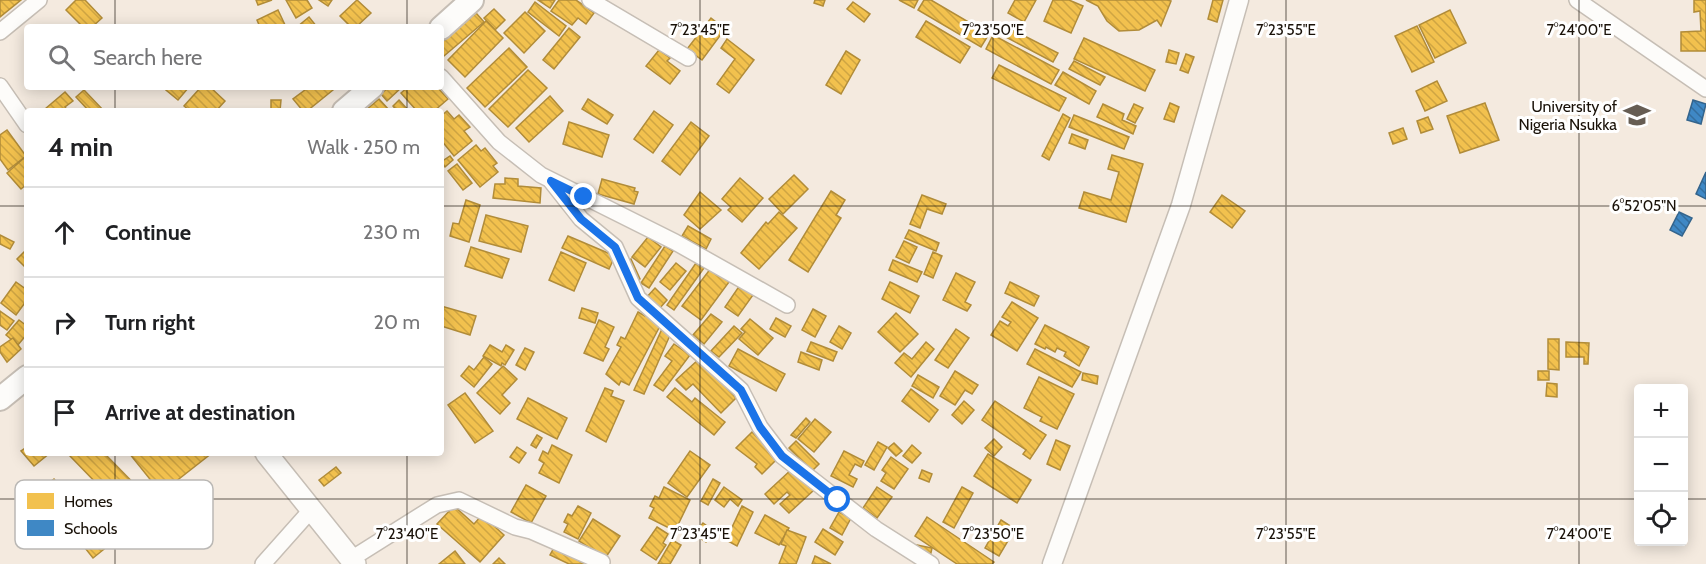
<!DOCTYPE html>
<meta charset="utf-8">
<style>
:root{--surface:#fff;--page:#f2f2f2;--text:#202124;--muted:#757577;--line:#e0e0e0}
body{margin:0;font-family:Cabin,sans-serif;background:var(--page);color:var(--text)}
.controls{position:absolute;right:18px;bottom:18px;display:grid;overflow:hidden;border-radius:6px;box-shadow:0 3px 15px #0003}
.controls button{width:54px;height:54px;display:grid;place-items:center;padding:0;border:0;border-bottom:2px solid var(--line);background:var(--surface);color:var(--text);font:30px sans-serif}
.stop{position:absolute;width:18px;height:18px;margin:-14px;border:4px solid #1a73e8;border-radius:50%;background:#fff}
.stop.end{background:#1a73e8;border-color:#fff;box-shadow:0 2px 6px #0008}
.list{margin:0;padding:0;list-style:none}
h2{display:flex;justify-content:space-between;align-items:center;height:78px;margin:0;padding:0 24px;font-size:26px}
h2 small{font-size:20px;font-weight:400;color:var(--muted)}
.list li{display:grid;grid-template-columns:39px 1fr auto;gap:18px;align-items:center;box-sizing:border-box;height:90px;padding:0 24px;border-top:2px solid var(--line)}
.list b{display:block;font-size:22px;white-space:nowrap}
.list em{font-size:20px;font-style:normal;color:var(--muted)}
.icon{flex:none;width:33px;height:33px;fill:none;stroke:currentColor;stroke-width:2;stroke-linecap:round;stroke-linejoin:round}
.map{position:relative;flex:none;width:1706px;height:564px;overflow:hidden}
.search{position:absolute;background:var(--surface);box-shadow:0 3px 15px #0003;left:24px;top:24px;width:420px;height:66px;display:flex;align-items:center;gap:15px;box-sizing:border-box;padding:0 21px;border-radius:6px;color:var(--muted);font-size:22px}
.panel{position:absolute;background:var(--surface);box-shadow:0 3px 15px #0003;left:24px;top:108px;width:420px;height:348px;border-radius:6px}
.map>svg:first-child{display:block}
.homes{fill:url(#homes-back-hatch);stroke:#b18c39;stroke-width:1.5}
.schools{fill:url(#schools-back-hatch);stroke:#34648c;stroke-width:1.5}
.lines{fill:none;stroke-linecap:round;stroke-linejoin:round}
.minor-casing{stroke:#c6beb5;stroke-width:18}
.tertiary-casing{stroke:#c6beb5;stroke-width:21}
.secondary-casing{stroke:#c6beb5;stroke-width:24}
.primary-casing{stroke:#c6beb5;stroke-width:26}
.minor{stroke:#fdfcfa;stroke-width:15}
.tertiary{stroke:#fdfcfa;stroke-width:18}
.secondary{stroke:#fdfcfa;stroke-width:21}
.primary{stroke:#fdfcfa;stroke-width:22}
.route{stroke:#1a73e8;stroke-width:8}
.ticks{fill:none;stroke:#191108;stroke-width:1.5;stroke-opacity:0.45}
.labels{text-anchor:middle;stroke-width:6;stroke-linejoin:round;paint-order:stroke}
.poi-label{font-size:16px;fill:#191108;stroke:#fff;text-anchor:end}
.key{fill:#fff;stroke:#bab8b5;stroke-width:1.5}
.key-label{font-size:16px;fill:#191108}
.ticks-label{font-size:15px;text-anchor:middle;fill:#191108;stroke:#fff;stroke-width:6;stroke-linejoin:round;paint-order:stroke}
</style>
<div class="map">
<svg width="1706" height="564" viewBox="0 0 1706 564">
<defs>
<pattern id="homes-back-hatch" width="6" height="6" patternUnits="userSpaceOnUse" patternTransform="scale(1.5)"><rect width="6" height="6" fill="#f2c14e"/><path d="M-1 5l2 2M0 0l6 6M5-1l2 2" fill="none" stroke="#cfa543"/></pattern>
<pattern id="schools-back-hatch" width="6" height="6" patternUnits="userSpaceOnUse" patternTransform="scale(1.5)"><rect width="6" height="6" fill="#3f88c5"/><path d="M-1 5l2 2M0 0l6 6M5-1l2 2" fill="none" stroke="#346e9e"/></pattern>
</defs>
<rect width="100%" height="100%" fill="#f4eadf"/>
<g class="homes">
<path d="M0 0H21L0 17Z"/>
<path d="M76 0H85L102 18 92 27H83L66 10Z"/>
<path d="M256 0H272L258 5Z"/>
<path d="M286 0H307L312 8 296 18Z"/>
<path d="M319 0H332L328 6Z"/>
<path d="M357 0 371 13 356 27H351L340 16Z"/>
<path d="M538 0H555L550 8Z"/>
<path d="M559 0H576L594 13 586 24 578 18 572 25 551 11Z"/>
<path d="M815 0H825L823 6 814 3Z"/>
<path d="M899 0H918L914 8Z"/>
<path d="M924 0H931L989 34 981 47 918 10Z"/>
<path d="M1015 0H1036L1024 22 1008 13Z"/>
<path d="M1053 0H1069L1083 6 1071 33 1044 21Z"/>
<path d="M1086 0H1167L1171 1 1161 26 1157 20 1139 30 1119 31 1107 21 1098 6Z"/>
<path d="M1213 0H1223L1217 22 1208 19Z"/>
<path d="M1694 0H1706V51H1681V32L1701 31 1700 11 1694 12Z"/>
<path d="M535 2 566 26 559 36 528 12Z"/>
<path d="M853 2 870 14 864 22 847 9Z"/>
<path d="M494 9 505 20 495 30 484 18Z"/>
<path d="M278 10 286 27H260L257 20Z"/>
<path d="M1450 10 1466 43 1435 58 1419 25Z"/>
<path d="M525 12 545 31 524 53 504 33Z"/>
<path d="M476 13 484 22 444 56 441 52V43Z"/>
<path d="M309 17 317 27H297Z"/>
<path d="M711 18 725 29 702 60 687 49Z"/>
<path d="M486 21 503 38 465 77 448 60Z"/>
<path d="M926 21 970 47 960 63 916 37Z"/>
<path d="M1005 26 1058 53 1053 62 1000 34Z"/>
<path d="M1417 26 1434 62 1412 72 1395 36Z"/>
<path d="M569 28 580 37 554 69 543 60Z"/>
<path d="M993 35 1059 70 1051 84 986 49Z"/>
<path d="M1084 38 1155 70 1145 91 1074 59Z"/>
<path d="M727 39 754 60 729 93 717 84 735 59 721 48Z"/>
<path d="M509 48 527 67 485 107 467 88Z"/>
<path d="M659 50 670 58 667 61 680 71 670 84 646 66Z"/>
<path d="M1169 50 1179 53 1176 64 1166 62Z"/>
<path d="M846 51 860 60 841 94 826 85Z"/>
<path d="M1186 54 1194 57 1188 73 1180 70Z"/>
<path d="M1074 61 1105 77 1100 85 1069 69Z"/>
<path d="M999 65 1066 98 1059 111 992 78Z"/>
<path d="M528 70 547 88 508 127 489 109Z"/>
<path d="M1063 72 1096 91 1089 104 1055 85Z"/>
<path d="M1437 81 1447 101 1425 111 1416 91Z"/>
<path d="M168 87H189L178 100 166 90Z"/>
<path d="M201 87H210L225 101 216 111H190L184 106Z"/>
<path d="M309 87H330L333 90 307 111H303L293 99Z"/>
<path d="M389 87H402L387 101 381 94Z"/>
<path d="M408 87H437L448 99 434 111H417L401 93Z"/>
<path d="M84 90 104 111H89L76 97Z"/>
<path d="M65 92 73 101 65 107 68 111H47L45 109Z"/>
<path d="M550 96 563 111 529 142 516 128Z"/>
<path d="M379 99 390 111H365Z"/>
<path d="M588 99 613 115 607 124 582 109Z"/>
<path d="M271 100H281L280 111H271Z"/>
<path d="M399 100 409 111H397L393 106Z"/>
<path d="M1170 103 1179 107 1174 122 1164 119Z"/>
<path d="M1485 103 1499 140 1460 153 1447 116Z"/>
<path d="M1103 104 1124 114 1122 120 1136 126 1133 134 1097 117Z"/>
<path d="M1134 104 1143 108 1135 123 1127 119Z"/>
<path d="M447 111 454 119 459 115 470 127 464 131 472 141 454 156 441 140V116Z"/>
<path d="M654 111 673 125 653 153 634 139Z"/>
<path d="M1063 114 1070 118 1049 160 1042 156Z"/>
<path d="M1074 115 1129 137 1124 149 1069 127Z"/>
<path d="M1428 117 1433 129 1421 133 1417 121Z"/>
<path d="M569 122 609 135 602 157 563 144Z"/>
<path d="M691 122 709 136 680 175 662 161Z"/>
<path d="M1403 128 1407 139 1393 144 1389 133Z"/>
<path d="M7 130 26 156 8 170 0 159V135Z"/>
<path d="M1072 134 1088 140 1085 149 1069 143Z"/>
<path d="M476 145 481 151 485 148 497 163 493 166 498 172 480 187 458 160Z"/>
<path d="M1112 155 1143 164 1126 222 1079 208 1084 192 1111 200 1119 172 1108 169Z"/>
<path d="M450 156 453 160 445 167 441 162Z"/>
<path d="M24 158 27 162V184L21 189 7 173Z"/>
<path d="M457 164 472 183 463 190 448 171Z"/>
<path d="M794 175 808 189 783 214 769 199Z"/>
<path d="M505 178 518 179V186L541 188 540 203 493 198 495 184H505Z"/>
<path d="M740 178 763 198 742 222 728 210 731 207 722 199Z"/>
<path d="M602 179 635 188 634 191 638 192 634 204 598 194Z"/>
<path d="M831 191 845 200 836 215 841 218 808 272 789 260Z"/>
<path d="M700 192 721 210 700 229 684 215Z"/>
<path d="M922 195 946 204 942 214 927 209 920 228 910 224Z"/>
<path d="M1222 195 1245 211 1232 228 1210 212Z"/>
<path d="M466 200 480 205 469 242 450 236 453 223 459 224Z"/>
<path d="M779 212 797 228 759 269 741 253 766 222 768 224Z"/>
<path d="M486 215 528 226 521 252 479 241Z"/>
<path d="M688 226 711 239 706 249 682 236Z"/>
<path d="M909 230 939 243 936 251 905 238Z"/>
<path d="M0 235 14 242 10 249 0 244Z"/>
<path d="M568 236 615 256 609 269 562 248Z"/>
<path d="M648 237 661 247 645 267 632 257Z"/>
<path d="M904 241 917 247 909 263 896 257Z"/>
<path d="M665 246 673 251 649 288 641 283Z"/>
<path d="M471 247 509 259 502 278 465 266Z"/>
<path d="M27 249V269L17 259Z"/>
<path d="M561 252 586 263 574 291 549 280Z"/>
<path d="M933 252 942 256 933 278 924 274Z"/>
<path d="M631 259 640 279 634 282 625 262Z"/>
<path d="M893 260 922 272 917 282 889 270Z"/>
<path d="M676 263 686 271 670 290 660 282Z"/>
<path d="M696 263 704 268 674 310 667 305Z"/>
<path d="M711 268 729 282 701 320 682 306Z"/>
<path d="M956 273 975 282 965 302 971 305 967 311 943 300Z"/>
<path d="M16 282 27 290V300L16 315 1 303Z"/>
<path d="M890 282 919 296 910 313 882 299Z"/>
<path d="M1010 282 1039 296 1034 306 1005 293Z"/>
<path d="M740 285 753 295 738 316 725 307Z"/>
<path d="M655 288 667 300 659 309 646 298Z"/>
<path d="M1012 302 1038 318 1017 351 991 335 1000 321 1008 326 1011 322 1002 317Z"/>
<path d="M441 306 476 316 470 335 441 326Z"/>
<path d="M582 308 598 313 595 323 579 318Z"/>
<path d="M813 309 826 316 815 337 802 330Z"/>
<path d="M0 311 14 321 7 330 0 325Z"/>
<path d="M638 312 645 316 647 312 661 324 629 385 621 381 619 385 606 374 621 347 617 345 621 337 625 339Z"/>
<path d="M896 313 918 334 900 352 878 332Z"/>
<path d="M711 314 722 322 704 344 693 335Z"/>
<path d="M776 318 791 326 785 337 770 329Z"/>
<path d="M750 319 773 338 758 355 739 339 745 332 741 329Z"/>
<path d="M19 320 27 326V334L18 345 6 335Z"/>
<path d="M599 320 614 327 605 347 609 349 603 361 584 353Z"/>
<path d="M1045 325 1089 347 1079 366 1064 356 1066 352 1057 348 1055 352 1046 347 1045 349 1035 344Z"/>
<path d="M734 326 742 333 719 357 711 351Z"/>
<path d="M839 326 851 333 842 349 830 342Z"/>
<path d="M662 329 671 333 644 394 634 390Z"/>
<path d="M956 329 969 338 948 368 935 360Z"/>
<path d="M13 338 21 349 7 362 0 352V347Z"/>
<path d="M1548 339H1559V370L1548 369Z"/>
<path d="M811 342 837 352 833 361 807 351Z"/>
<path d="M926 342 934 349 911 377 895 363 904 353 912 359Z"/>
<path d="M1566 342 1589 343 1588 364H1584V357H1566Z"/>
<path d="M674 344 690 355 663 391 654 385 672 361 665 356Z"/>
<path d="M490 345 502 352 506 345 514 350 505 365 502 363 501 366 483 356Z"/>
<path d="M525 348 534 352 525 370 516 365Z"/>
<path d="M738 349 785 374 776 391 729 366Z"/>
<path d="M1035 349 1081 372 1072 387 1027 364Z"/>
<path d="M801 352 822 360 819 370 798 362Z"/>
<path d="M484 357 492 364 474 387 461 376 469 366 474 370Z"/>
<path d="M699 359 736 398 721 413 693 384 686 390 676 380Z"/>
<path d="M503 366 517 379 502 395 510 403 500 414 477 393Z"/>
<path d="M955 371 978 385 972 394 965 390 955 405 940 396Z"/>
<rect x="1538" y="371" width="11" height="9"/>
<path d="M1083 373 1098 376 1097 384 1082 380Z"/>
<path d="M918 375 939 387 933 398 912 386Z"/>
<path d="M1039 377 1074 394 1057 429 1040 421 1042 417 1024 408Z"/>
<path d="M1547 383 1557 384V397L1546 396Z"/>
<path d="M605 388 613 391 611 396 624 401 606 442 586 431Z"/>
<path d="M675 388 692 402 695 398 725 422 714 435 667 397Z"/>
<path d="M911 389 938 410 929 422 902 401Z"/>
<path d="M465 393 493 431 475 443 448 405Z"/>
<path d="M528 398 567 418 557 439 517 419Z"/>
<path d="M964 401 974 410 962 424 952 415Z"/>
<path d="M995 401 1046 435 1030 459 1023 454 1026 450 982 420Z"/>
<path d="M806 418 810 422 796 438 791 435Z"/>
<path d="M815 419 831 432 814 452 798 439Z"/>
<path d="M752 432 778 458 762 474 755 467 757 464 736 448Z"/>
<path d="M537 435 542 438 536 448 531 445Z"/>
<path d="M994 439 1002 447 994 456 985 448Z"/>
<path d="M1056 440 1070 446 1060 470 1047 464Z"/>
<path d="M796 441 819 464 812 471 789 448Z"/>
<path d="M878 442 887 447 874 470 865 465Z"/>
<path d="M894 443 902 451 896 456 888 448Z"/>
<path d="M552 445 572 455 559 483 539 473 544 463 539 460 543 451 548 454Z"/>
<path d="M912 445 921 453 912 463 903 456Z"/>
<path d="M27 447V453H50L34 466 21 451Z"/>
<path d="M517 447 526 453 519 463 510 457Z"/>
<path d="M690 451 710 465 687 497 668 483Z"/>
<path d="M844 451 864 461 861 467 855 464 849 475 857 479 853 487 831 476Z"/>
<path d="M73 453H104L153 503 133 521 70 456Z"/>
<path d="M129 453H212L161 493Z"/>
<path d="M988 454 1031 480 1017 503 974 476Z"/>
<path d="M891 457 908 469 894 489 881 481 886 473 882 470Z"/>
<path d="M336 467 341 473 324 486 319 480Z"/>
<path d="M793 468 814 490 789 513 780 504 790 495 787 492 774 504 765 494Z"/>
<path d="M922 470 932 474 929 482 919 478Z"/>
<path d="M54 479 108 546 93 558 39 490Z"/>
<path d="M713 479 720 483 708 505 701 501Z"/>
<path d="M526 485 546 496 531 523 511 512Z"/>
<path d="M664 487 690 500 675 531 649 518 654 508 650 506 655 496 659 498Z"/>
<path d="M724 487 742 500 738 506 730 499 724 507 715 500Z"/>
<path d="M877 487 892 497 877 518 863 508Z"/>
<path d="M962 487 973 493 954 528 943 522Z"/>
<path d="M454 506 474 524 482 515 504 535 480 562 437 524Z"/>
<path d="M578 506 591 513 578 539 564 532 568 524 564 522 568 514 572 516Z"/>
<path d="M742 506 753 512 737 546 726 540Z"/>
<path d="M839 512 851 518 842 535 830 528Z"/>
<path d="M765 515 789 528 779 545 755 533Z"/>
<path d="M927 517 994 562 992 564H957L915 536Z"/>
<path d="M593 519 620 536 604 560 602 556 579 541Z"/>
<path d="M1001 520 1015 529 999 556 985 548Z"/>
<path d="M703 523 714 531 706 542 694 534Z"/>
<path d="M657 527 668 534 663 543 666 545 656 560 641 550Z"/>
<path d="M823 529 843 542 835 555 815 542Z"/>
<path d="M787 530 806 537 796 564H779L786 546 781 544Z"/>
<path d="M672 540 681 545 670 564H658Z"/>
<path d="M917 545 932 548 930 557 915 553Z"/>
<path d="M555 546 590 564H569L550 555Z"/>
<path d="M455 551 465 564H439Z"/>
<path d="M815 556 831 564H812Z"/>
<path d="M499 558 505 564H493Z"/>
</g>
<g class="schools">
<path d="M1693 100 1706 104 1701 124 1687 120Z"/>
<path d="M1706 172V199L1696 194Z"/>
<path d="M1679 212 1692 218 1682 236 1670 230Z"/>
</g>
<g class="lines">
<defs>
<g id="minor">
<path d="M590 0 688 58"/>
<path d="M1577 0 1706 89"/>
<path d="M0 32 39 0"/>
<path d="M441 77 499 142 541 175 675 242 787 305"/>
<path d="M0 86 27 125"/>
<path d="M551 181 581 219 615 247 638 298 741 390 760 427 782 456 876 529 931 564"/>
<path d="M351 559 437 505 459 500 515 527 531 531 602 562"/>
<path d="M263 564 311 510"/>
</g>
<path id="tertiary" d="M1052 564 1181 205 1239 0"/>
<path id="secondary" d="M266 453 355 564"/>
<g id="primary">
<path d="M441 28 472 0"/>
<path d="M344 111 372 87"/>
<path d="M0 399 27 377"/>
</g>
</defs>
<use href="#minor" class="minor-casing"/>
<use href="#tertiary" class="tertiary-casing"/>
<use href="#secondary" class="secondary-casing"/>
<use href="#primary" class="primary-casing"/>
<use href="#minor" class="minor"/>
<use href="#tertiary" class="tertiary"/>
<use href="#secondary" class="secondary"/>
<use href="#primary" class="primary"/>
</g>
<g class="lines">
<path class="route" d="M584 197 551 181 581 219 615 247 638 298 741 390 760 427 782 456 838 500"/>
</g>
<path class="ticks" d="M115 0V27M407 0V27M700 0V564M993 0V564M1286 0V564M1579 0V564M115 87V111M407 87V111M0 206H27M441 206H1706M115 453V564M407 453V564M0 499H1638M1684 499H1706"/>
<defs>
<symbol id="university-bare" viewBox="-9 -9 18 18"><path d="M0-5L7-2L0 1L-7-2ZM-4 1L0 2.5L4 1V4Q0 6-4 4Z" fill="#665d53" stroke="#fff" stroke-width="2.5" paint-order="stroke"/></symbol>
</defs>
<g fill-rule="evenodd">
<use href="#university-bare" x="1618" y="96" width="38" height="38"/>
</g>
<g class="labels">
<g class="poi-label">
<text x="1617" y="112">University of<tspan x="1617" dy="18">Nigeria Nsukka</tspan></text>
</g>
</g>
<rect x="15" y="480" width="198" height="69" rx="9" class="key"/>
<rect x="27" y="493" width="27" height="16" fill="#f2c14e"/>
<rect x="27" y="520" width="27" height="16" fill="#3f88c5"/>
<g class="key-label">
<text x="64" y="507">Homes</text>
<text x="64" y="534">Schools</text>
</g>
<g class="ticks-label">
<text x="700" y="35">7°23'45"E</text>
<text x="993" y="35">7°23'50"E</text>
<text x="1286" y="35">7°23'55"E</text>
<text x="1579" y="35">7°24'00"E</text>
<text x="1644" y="211">6°52'05"N</text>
<text x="407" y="539">7°23'40"E</text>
<text x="700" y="539">7°23'45"E</text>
<text x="993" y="539">7°23'50"E</text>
<text x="1286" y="539">7°23'55"E</text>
<text x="1579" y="539">7°24'00"E</text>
</g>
</svg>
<div class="controls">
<button>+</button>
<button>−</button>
<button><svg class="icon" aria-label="locate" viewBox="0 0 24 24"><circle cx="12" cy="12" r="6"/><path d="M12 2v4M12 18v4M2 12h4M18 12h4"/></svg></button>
</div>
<div class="stop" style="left:838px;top:500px"></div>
<div class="stop end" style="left:584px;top:197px"></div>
<div class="search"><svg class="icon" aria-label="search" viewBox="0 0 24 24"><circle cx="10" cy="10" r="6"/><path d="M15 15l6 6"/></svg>Search here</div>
<section class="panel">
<h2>4 min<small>Walk · 250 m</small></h2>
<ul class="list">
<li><svg class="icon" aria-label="ahead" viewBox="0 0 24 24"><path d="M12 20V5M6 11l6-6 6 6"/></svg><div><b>Continue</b></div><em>230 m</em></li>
<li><svg class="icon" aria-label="right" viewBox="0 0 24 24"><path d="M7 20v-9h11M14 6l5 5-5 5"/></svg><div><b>Turn right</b></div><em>20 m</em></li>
<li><svg class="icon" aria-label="arrive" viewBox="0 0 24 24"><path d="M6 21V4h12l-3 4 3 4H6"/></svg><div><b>Arrive at destination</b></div></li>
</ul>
</section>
</div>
